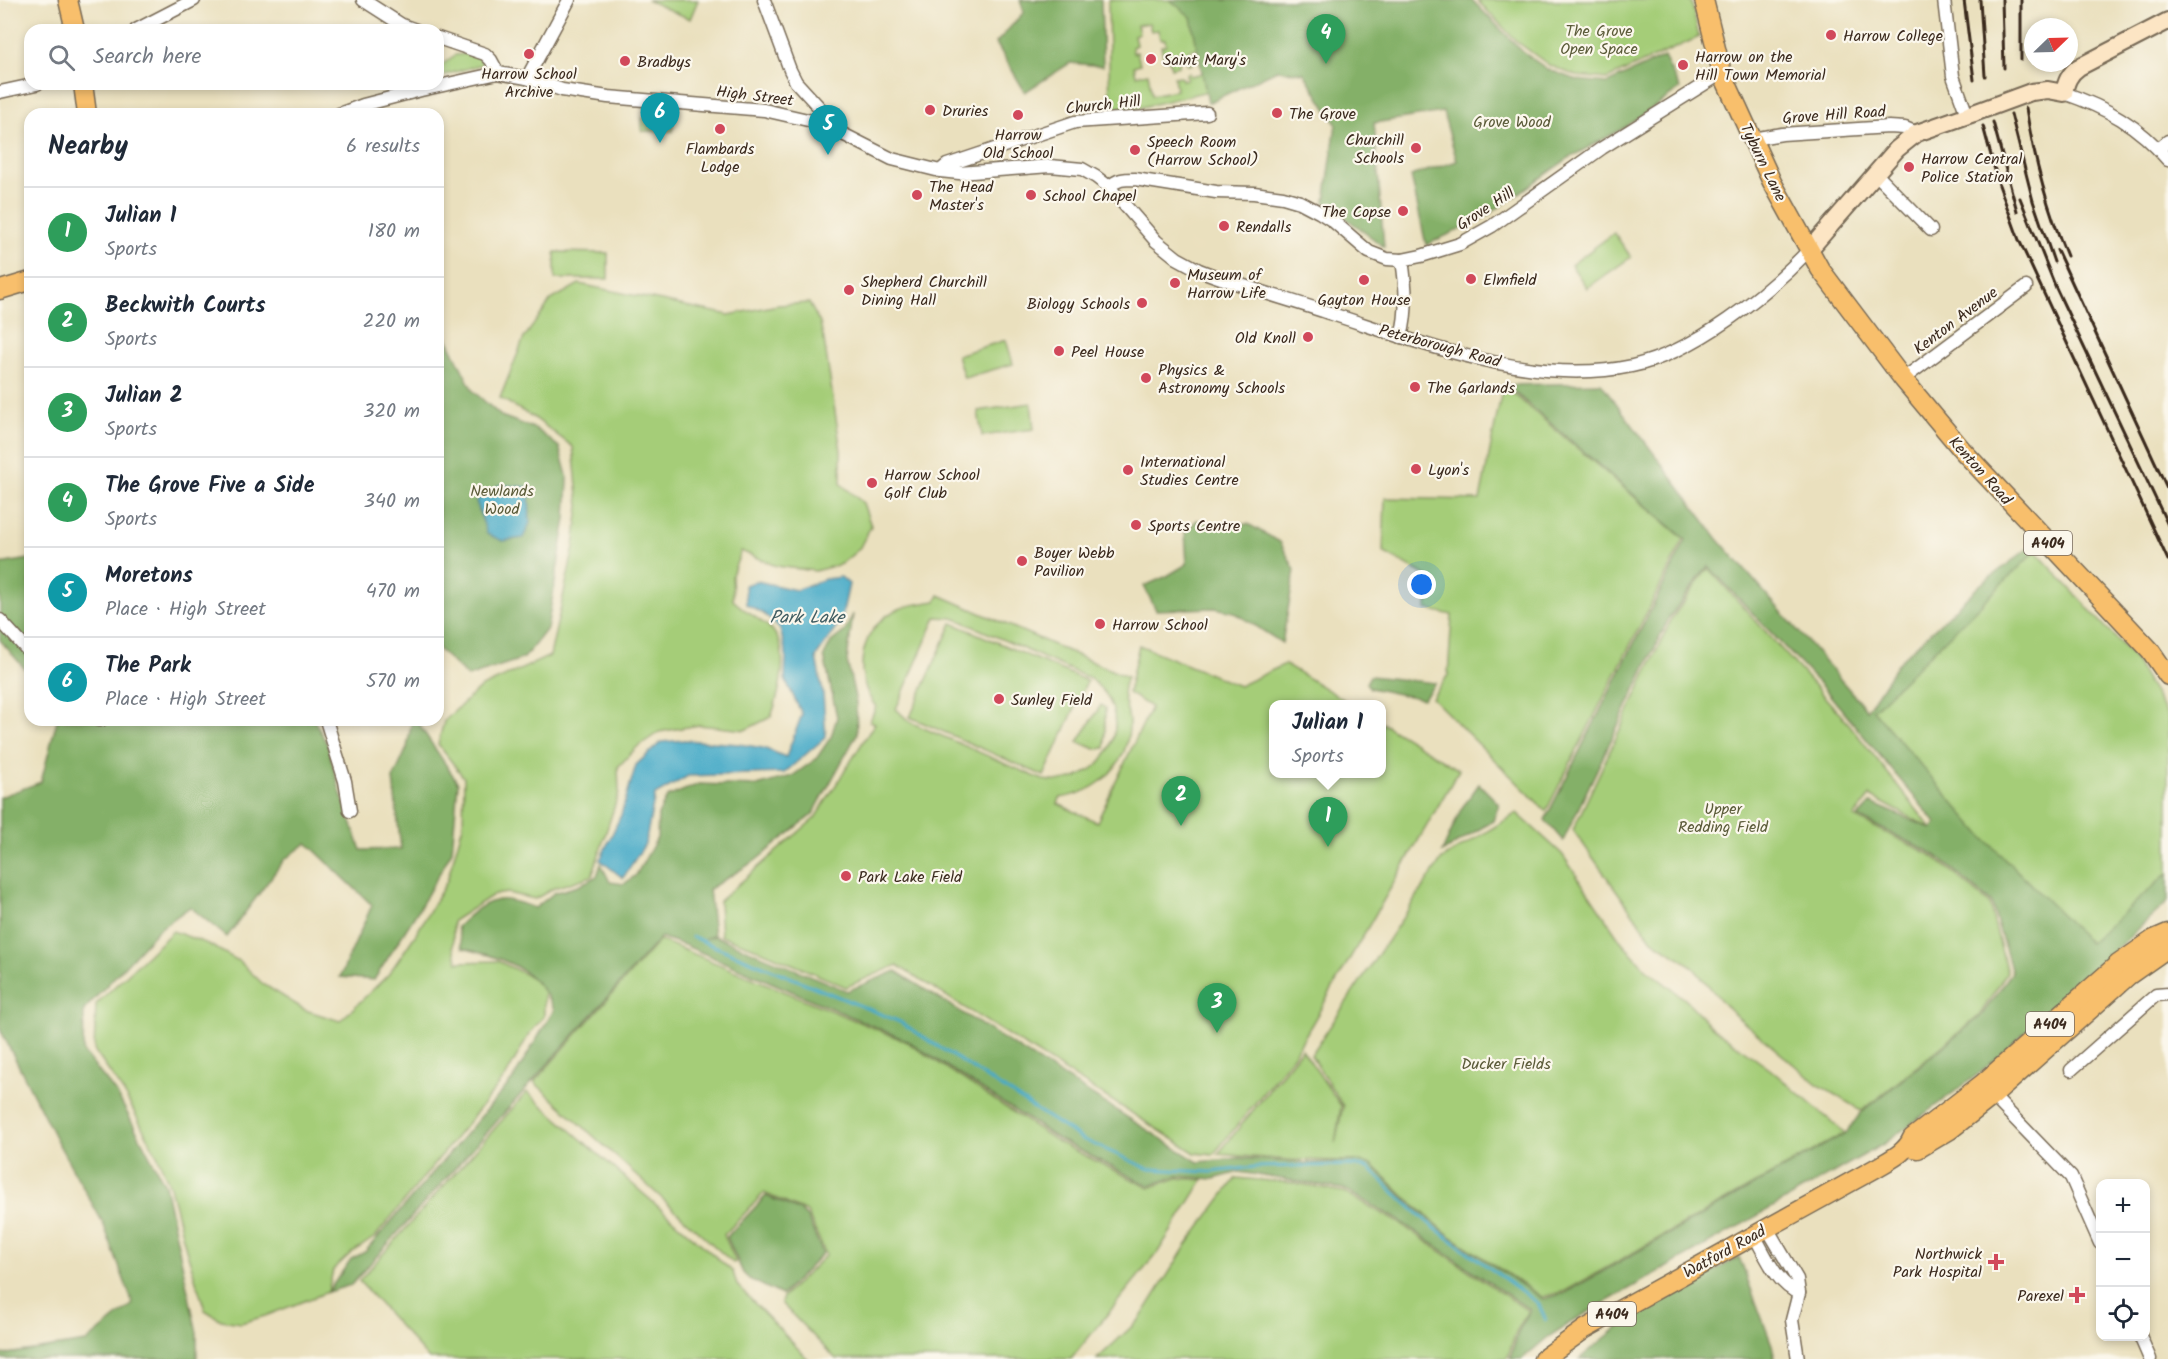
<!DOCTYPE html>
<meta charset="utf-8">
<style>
:root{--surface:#fff;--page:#f6f6f7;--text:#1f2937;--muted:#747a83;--line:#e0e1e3;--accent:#d1495b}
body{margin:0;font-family:Kalam,sans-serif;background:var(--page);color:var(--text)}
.controls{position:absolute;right:18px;bottom:18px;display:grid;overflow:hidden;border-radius:12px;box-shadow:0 3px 9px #0003}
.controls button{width:54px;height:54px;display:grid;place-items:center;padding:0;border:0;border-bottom:2px solid var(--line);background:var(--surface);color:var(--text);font:30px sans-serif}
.compass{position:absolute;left:2024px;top:18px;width:54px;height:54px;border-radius:50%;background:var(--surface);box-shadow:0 3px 9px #0003;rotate:67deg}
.you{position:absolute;left:1422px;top:585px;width:21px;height:21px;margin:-15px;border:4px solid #fff;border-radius:50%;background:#1a73e8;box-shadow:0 0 0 9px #1a73e833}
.badge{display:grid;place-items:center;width:39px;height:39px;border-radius:50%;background:var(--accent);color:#fff;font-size:20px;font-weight:700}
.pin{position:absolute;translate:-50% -50px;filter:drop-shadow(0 2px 3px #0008)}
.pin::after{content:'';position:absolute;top:32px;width:21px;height:18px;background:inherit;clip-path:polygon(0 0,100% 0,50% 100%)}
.popup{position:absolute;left:1269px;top:700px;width:117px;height:78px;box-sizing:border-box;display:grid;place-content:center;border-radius:12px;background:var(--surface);filter:drop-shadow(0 2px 4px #0005);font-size:20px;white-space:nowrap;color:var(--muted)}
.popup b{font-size:22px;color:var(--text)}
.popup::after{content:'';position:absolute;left:50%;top:100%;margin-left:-12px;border:12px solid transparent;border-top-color:var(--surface)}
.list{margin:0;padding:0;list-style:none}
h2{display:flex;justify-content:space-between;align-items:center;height:78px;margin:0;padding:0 24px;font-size:26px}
h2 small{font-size:20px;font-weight:400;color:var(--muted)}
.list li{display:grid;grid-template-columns:39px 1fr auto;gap:18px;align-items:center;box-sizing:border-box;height:90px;padding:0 24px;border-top:2px solid var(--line)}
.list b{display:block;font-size:22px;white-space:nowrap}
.list p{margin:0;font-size:20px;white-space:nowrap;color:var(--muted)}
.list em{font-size:20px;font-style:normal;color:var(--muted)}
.icon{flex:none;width:33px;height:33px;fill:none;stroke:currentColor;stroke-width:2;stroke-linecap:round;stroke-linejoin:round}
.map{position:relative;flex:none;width:2168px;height:1359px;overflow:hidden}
.search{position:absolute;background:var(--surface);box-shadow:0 3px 9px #0003;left:24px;top:24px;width:420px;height:66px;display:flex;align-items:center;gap:15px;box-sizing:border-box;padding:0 21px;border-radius:18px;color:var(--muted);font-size:22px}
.panel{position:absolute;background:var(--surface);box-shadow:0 3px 9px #0003;left:24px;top:108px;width:420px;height:618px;border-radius:18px}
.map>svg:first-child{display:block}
.green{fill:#a5cd78;stroke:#707c4b;stroke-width:1.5;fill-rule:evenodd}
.forest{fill:#84b068;stroke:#606d43;stroke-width:1.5}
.water{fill:#47aac7;stroke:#416a72;stroke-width:1.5}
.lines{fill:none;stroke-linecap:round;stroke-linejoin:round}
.stream{stroke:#47aac7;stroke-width:3}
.street-casing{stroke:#786a56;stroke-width:15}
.secondary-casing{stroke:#786a56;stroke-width:20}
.primary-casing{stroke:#786a56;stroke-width:21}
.street{stroke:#fff;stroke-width:12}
.secondary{stroke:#fce5c4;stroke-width:16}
.primary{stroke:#f8bf6c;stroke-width:18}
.rail{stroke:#3b2a1e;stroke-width:3}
.secondary-bridge-casing{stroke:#786a56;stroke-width:20;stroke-linecap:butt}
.secondary-bridge{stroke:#fce5c4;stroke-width:16}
.poi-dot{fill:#d1495b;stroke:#fbf7ec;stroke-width:2}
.labels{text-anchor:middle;stroke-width:4.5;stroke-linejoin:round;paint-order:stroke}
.shield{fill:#fbf7ec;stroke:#75685c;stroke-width:1.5}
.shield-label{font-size:15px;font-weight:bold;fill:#3b2a1e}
.park-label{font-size:16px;fill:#5b5b39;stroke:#fbf7ec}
.poi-label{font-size:16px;fill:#3b2a1e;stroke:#fbf7ec;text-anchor:start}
.street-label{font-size:16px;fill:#3b2a1e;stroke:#fbf7ec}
.water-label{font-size:18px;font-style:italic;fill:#405d62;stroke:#fbf7ec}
</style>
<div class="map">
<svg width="2168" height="1359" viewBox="0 0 2168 1359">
<rect width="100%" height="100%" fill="#fbf7ec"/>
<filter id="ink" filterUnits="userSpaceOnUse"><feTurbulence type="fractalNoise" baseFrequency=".0167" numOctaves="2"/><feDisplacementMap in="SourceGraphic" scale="12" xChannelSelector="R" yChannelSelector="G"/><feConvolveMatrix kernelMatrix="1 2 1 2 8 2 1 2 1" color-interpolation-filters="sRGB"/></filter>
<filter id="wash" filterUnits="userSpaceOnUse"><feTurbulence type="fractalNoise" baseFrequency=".008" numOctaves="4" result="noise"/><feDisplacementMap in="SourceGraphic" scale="24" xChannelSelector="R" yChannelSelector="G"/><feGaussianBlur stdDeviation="1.35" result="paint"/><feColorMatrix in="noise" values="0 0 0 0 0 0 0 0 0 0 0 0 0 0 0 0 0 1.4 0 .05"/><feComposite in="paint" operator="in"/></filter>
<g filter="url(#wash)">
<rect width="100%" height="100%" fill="#eae0be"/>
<g class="green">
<path d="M647 0H698L690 19Z"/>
<path d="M1110 0H1175L1193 17 1208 91 1110 115 1108 2ZM1149 23 1151 31 1158 30 1160 39H1165L1166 45 1161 46 1164 59H1169L1171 68 1179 66V61L1186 59 1188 65 1192 64 1189 50 1199 48 1204 73 1190 76 1189 73 1186 74 1187 79 1182 80 1181 76 1174 77 1176 90 1152 95 1148 73 1136 75 1134 66 1140 64 1137 52 1133 53 1132 47 1136 45 1134 35 1139 33 1137 25Z"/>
<path d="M1477 0H1691L1699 37 1607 79 1576 76 1549 65 1516 41Z"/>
<path d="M465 54 480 58 483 64 438 77V68L455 55Z"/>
<rect x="642" y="118" width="31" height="13"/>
<path d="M1614 233 1631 257 1587 288 1571 265Z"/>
<path d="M555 252 608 253V279H555Z"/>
<path d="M579 284 729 315 778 305 809 303 820 323 824 340 841 451V484L863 503 871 526 859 549 841 564 815 571 776 566 741 551 732 575 733 600C745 612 761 619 773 631 791 651 779 695 771 717L745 730 699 725 659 732 636 748 618 767 619 792 592 876 554 888 535 899 507 893 493 895 453 921V947L458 962 498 961 531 977 544 991V1016L528 1036 506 1076 375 1237 350 1254 333 1270 328 1292 265 1316 241 1323 221 1320 205 1310 186 1249 170 1187 158 1157 124 1093 94 1050 96 1004 173 931 208 944 239 961 263 984 305 1010 340 1021 388 975 416 934 447 881 463 825 464 778 438 744 444 721 480 688 550 656 574 547 579 506 573 447 536 419 500 398 524 338 551 300Z"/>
<path d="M1006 340 1013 364 964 378 957 355Z"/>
<path d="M1503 385 1684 539 1546 811 1432 698 1448 675 1452 615 1426 609 1434 580 1383 552 1385 498 1480 500Z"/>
<path d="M1031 403 1034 429 982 436 978 411Z"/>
<path d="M2031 546 2132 656 2168 717V889L2083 961 1869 711Z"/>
<path d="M1708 568 1849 724 1932 829 1870 796 1854 817 1933 856 1989 903 2007 972 1979 1016 1862 1111 1817 1084 1729 1010 1692 966 1652 940 1573 830 1672 618Z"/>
<path d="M939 595 1127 677C1118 700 1128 700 1129 722 1130 764 1099 792 1060 798L1058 804 1097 822 1151 707 1128 693 1139 645 1239 686 1285 664 1351 704H1274V774H1382V723L1459 770 1294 1055 1213 1155 1195 1153 897 965 846 987 750 946 721 936 719 901 815 818 875 723 870 721 876 707C851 675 860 625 899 609 911 604 924 603 936 601ZM936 617 953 618 961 621 1091 679C1096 684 1103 690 1107 696 1133 742 1091 789 1043 780L910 722 896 709Z"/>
<path d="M952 623 1087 681 1044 776 910 717Z"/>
<path d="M1101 705 1105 708V748L1095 749 1078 742Z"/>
<path d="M1517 813 1562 854 1621 941 1646 969 1686 1000 1713 1028 1771 1070 1845 1133 1565 1291 1542 1297 1448 1234 1404 1196 1373 1165 1355 1161 1290 1160 1218 1154 1302 1049 1341 1106 1335 1143 1343 1106 1311 1055 1442 859Z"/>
<path d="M660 940 907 1042 1058 1142 1149 1188 1177 1178 1203 1180 1158 1252 1071 1359H836L781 1303 783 1297 826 1255 807 1212 764 1193 724 1235 736 1262 733 1263 534 1082Z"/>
<path d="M527 1092 733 1272 737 1285 808 1359H429L359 1281Z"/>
<path d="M1236 1178 1295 1183 1344 1192 1396 1221 1528 1311 1516 1332 1507 1359H1097L1140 1319 1186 1246Z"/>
</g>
<g class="forest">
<path d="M1020 0H1101L1103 66 1070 63 1025 92 996 43 1024 12Z"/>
<path d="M1170 0H1472L1523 52 1547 69 1576 80 1607 83 1664 57 1680 89 1620 130 1569 158 1482 219 1426 245 1411 176 1457 161 1443 112 1374 123 1384 247 1325 202 1336 124 1304 73 1277 70 1208 103 1191 17Z"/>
<path d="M438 325 443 331 473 391 501 416 536 429 559 447 568 479 566 519 547 629 524 658 468 677 438 649Z"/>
<path d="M1601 383 1718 539 1867 710 1898 663 1980 585 2034 544 2038 549 1873 710 1984 838 2090 943 2168 873V902L1981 1072 1885 1143 1576 1319 1548 1337 1522 1359H1510L1518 1332 1530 1310 1395 1218 1344 1189 1239 1172 1214 1179 1177 1176 1149 1186 1058 1139 908 1041 684 945 661 937 351 1285 328 1292 351 1259 365 1252 513 1079 554 1010C536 967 504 959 462 948L457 927C469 915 488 897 507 900 516 901 526 905 535 908L554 893 578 886 597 876 601 864 610 882 624 884 636 875 657 838 658 815 667 797 699 784 757 786 792 776 816 759 831 737 837 717 824 656 831 642 845 631 853 614 847 661 856 702 857 734 813 814 755 861 709 889 714 935 704 939 715 936 847 991 896 971 1198 1162 1240 1158 1308 1163 1356 1161 1372 1165 1403 1197 1449 1236 1543 1299 1565 1293 1846 1133 1860 1114 1981 1016 2012 972 1991 902 1934 854 1858 817 1871 803 1932 829 1936 823 1828 693 1708 566 1669 618 1563 841 1545 820 1686 540 1506 385Z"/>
<path d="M1197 520 1216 527 1248 524 1280 542 1295 570 1282 643 1234 612 1215 608 1156 610 1144 586 1167 576 1187 564 1185 532Z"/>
<path d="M30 559V675L0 640V564Z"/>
<path d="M1370 676 1436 683 1423 699 1370 688 1366 683Z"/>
<path d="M57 720H314L327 744 340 791 361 850 401 849 393 779 407 748 412 720H416L458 783 452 851 419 909 374 980 340 977 372 905 307 843 284 860 227 937 190 907 158 930 84 1010 83 1052 117 1094 165 1185 197 1333V1359H0V1355L86 1342 133 1304 103 1223 58 1143 0 1029V797L41 782Z"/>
<path d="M1479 784 1499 804 1493 821 1442 852 1461 809Z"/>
<path d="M766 1196 801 1211 807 1217 823 1253 782 1295 749 1279 743 1273 727 1237Z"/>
<path d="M1739 1257 1772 1345 1775 1359H1579L1627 1320Z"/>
</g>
<g class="water">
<path d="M499 485 529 487 530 523 523 538 503 541 487 534 476 501Z"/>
<path d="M841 577 849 584 841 621 816 657 823 693 826 737 784 773 688 776 655 795 645 844 623 878 600 860 621 815 636 765 661 742 685 740 739 744 763 748 786 757 802 714 785 679 786 654 780 629 764 614 746 604 745 585 757 581 796 590 825 579Z"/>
</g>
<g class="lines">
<path class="stream" d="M692 937 900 1022 1082 1139 1149 1169 1211 1172 1255 1167 1352 1165 1369 1168 1398 1196 1432 1226 1538 1303 1546 1320"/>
</g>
</g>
<g filter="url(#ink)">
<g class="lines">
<defs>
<g id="street">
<path d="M363 0 402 25 416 30"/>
<path d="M764 0 790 70 796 82 840 130"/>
<path d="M1944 0 1953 76 1967 115"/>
<path d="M136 30 194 0"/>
<path d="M438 38 485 54 491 60 498 73"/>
<path d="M527 78 569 0"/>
<path d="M0 92 37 84"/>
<path d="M2064 93C2107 108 2138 125 2168 160"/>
<path d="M339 114 363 105 421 90 498 73 527 78 562 90 608 97 764 110 821 123 892 159 940 171 959 173 1050 166 1082 169 1096 177 1109 187 1156 241 1177 258 1199 270C1242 287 1288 299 1332 314 1425 344 1533 387 1632 366 1695 352 1765 296 1809 250"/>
<path d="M1752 139 1782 134 1889 127 1905 128 1917 133"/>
<path d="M2159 149 2168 141"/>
<path d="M940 171 947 165 1075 122 1207 113"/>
<path d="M1875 173 1931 230"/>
<path d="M1109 187C1117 179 1124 179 1135 179L1216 192 1254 193 1283 197 1300 202 1319 212 1333 221 1369 252 1387 259 1402 260 1421 256 1460 244 1492 226 1602 148 1722 73"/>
<path d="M1401 337C1408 311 1406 286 1402 260"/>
<path d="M1903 379 2026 287"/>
<path d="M0 620 30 653"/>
<path d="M98 720H101"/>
<path d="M326 720 345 781 350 811"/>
<path d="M2071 1070 2156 995 2168 994"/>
<path d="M1989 1092 2071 1177 2100 1243"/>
<path d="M1767 1228 1797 1279 1799 1293 1792 1320 1798 1359"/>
<path d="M1754 1235C1765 1254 1777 1285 1799 1293"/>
<path d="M2140 1336 2150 1359"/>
</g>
<g id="secondary">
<path d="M2031 92 2048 90 2064 93C2066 82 2069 74 2079 67L2168 21"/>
<path d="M1809 250 1897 149 1917 133 1974 113"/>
</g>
<g id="primary">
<path d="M68 0 75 30"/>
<path d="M1704 0 1722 73 1772 182 1820 269 1903 379 1963 451 2150 650 2168 676"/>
<path d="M83 84 87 114"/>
<path d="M0 290 30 281"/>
<path d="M1908 1147 1918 1149 1950 1130 1993 1096 2128 976 2168 948"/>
<path d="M1543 1359 1585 1329 1876 1168C1889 1160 1906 1153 1912 1138L1982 1084 2118 964 2154 939 2168 933"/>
</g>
</defs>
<use href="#street" class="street-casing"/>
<use href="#secondary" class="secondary-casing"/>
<use href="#primary" class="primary-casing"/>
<use href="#street" class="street"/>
<use href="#secondary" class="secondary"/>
<use href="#primary" class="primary"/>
<g class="rail">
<path d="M1964 0 1974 80"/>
<path d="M1980 0 1985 76"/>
<path d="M2002 0 2004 68"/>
<path d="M2021 0V60"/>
<path d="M2026 108C2034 159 2047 208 2067 256"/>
<path d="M2011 114 2033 201 2054 262"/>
<path d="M1993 122 2017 211"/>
<path d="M1983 126 1999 185 2019 240 2168 560"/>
<path d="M2020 198 2056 288 2168 525"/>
<path d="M2057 250 2168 490"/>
</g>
<defs>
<path id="secondary-bridge" d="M1974 113 2031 92"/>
</defs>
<use href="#secondary-bridge" class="secondary-bridge-casing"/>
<use href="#secondary-bridge" class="secondary-bridge"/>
</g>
</g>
<g class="poi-dot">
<circle cx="1831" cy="35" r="6"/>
<circle cx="529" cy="54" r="6"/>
<circle cx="1151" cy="59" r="6"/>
<circle cx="625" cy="61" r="6"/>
<circle cx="1683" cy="65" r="6"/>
<circle cx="930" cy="110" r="6"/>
<circle cx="1277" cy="113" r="6"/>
<circle cx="1018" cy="115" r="6"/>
<circle cx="720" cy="129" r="6"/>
<circle cx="1416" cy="148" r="6"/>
<circle cx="1135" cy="150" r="6"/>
<circle cx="1909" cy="167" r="6"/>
<circle cx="917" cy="195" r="6"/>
<circle cx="1031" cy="195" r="6"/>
<circle cx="1403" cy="211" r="6"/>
<circle cx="1224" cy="226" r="6"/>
<circle cx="1471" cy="279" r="6"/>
<circle cx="1364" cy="280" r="6"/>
<circle cx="1175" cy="283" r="6"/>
<circle cx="849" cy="290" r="6"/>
<circle cx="1142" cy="303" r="6"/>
<circle cx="1308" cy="337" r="6"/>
<circle cx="1059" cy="351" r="6"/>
<circle cx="1146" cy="378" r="6"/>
<circle cx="1415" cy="387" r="6"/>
<circle cx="1416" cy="469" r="6"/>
<circle cx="1128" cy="470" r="6"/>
<circle cx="872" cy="483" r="6"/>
<circle cx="1136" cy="525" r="6"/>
<circle cx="1022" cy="561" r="6"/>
<circle cx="1100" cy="624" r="6"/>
<circle cx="999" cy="699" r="6"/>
<circle cx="846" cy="876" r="6"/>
<path d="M1993 1253h6v6h6v6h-6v6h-6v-6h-6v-6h6z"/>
<path d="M2074 1286h6v6h6v6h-6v6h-6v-6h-6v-6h6z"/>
</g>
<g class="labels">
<g class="shield">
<rect x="2024" y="531" width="48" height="24" rx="4.5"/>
<rect x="2026" y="1012" width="48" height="24" rx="4.5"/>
<rect x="1588" y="1302" width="48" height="24" rx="4.5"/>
</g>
<g class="shield-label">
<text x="2048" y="548">A404</text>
<text x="2050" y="1029">A404</text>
<text x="1612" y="1319">A404</text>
</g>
<g class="park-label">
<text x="1599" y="36">The Grove<tspan x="1599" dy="18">Open Space</tspan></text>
<text x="1512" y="127">Grove Wood</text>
<text x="502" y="496">Newlands<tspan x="502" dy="18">Wood</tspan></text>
<text x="1723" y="814">Upper<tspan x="1723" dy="18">Redding Field</tspan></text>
<text x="1506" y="1069">Ducker Fields</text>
</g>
<g class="poi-label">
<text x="1843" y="41">Harrow College</text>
<text x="1695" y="62">Harrow on the<tspan x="1695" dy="18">Hill Town Memorial</tspan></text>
<text x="1163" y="65">Saint Mary's</text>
<text x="637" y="67">Bradbys</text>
<text x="529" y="79" text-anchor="middle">Harrow School<tspan x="529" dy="18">Archive</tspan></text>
<text x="942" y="116">Druries</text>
<text x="1289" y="119">The Grove</text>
<text x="1018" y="140" text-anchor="middle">Harrow<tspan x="1018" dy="18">Old School</tspan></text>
<text x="1404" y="145" text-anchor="end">Churchill<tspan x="1404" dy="18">Schools</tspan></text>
<text x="1147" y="147">Speech Room<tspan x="1147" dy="18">(Harrow School)</tspan></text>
<text x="720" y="154" text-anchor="middle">Flambards<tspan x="720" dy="18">Lodge</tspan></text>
<text x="1921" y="164">Harrow Central<tspan x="1921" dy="18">Police Station</tspan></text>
<text x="929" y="192">The Head<tspan x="929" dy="18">Master's</tspan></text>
<text x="1043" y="201">School Chapel</text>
<text x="1391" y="217" text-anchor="end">The Copse</text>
<text x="1236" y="232">Rendalls</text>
<text x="1187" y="280">Museum of<tspan x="1187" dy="18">Harrow Life</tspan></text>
<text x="1483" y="285">Elmfield</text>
<text x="861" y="287">Shepherd Churchill<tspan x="861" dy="18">Dining Hall</tspan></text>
<text x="1364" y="305" text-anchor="middle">Gayton House</text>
<text x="1130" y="309" text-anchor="end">Biology Schools</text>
<text x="1296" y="343" text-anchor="end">Old Knoll</text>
<text x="1071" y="357">Peel House</text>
<text x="1158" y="375">Physics &amp;<tspan x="1158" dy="18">Astronomy Schools</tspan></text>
<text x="1427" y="393">The Garlands</text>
<text x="1140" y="467">International<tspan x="1140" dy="18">Studies Centre</tspan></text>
<text x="1428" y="475">Lyon's</text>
<text x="884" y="480">Harrow School<tspan x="884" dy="18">Golf Club</tspan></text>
<text x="1148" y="531">Sports Centre</text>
<text x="1034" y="558">Boyer Webb<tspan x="1034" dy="18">Pavilion</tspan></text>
<text x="1112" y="630">Harrow School</text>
<text x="1011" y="705">Sunley Field</text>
<text x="858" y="882">Park Lake Field</text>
<text x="1982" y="1259" text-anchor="end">Northwick<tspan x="1982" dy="18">Park Hospital</tspan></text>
<text x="2064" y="1301" text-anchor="end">Parexel</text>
</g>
<g class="street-label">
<text transform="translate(755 95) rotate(7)" y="6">High Street</text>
<text transform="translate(1103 104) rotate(-6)" y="6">Church Hill</text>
<text transform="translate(1834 114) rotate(-4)" y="6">Grove Hill Road</text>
<text transform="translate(1764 162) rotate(64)" y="6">Tyburn Lane</text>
<text transform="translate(1485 208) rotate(-33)" y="6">Grove Hill</text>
<text transform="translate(1955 320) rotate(-37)" y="6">Kenton Avenue</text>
<text transform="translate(1440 345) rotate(15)" y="6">Peterborough Road</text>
<text transform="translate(1981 470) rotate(48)" y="6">Kenton Road</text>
<text transform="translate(1724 1251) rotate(-29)" y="6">Watford Road</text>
</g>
<g class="water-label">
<text x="807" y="623">Park Lake</text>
</g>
</g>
</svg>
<div class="controls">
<button>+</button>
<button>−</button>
<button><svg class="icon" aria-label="locate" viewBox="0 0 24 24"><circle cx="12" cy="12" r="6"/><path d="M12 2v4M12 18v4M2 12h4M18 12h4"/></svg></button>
</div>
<svg class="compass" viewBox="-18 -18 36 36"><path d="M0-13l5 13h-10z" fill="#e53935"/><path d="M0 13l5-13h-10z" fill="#747a83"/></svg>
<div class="you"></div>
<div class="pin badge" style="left:1328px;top:847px;background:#2e9e5b">1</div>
<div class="popup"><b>Julian 1</b>Sports</div>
<div class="pin badge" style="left:1181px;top:826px;background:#2e9e5b">2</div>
<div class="pin badge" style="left:1217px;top:1033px;background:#2e9e5b">3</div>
<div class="pin badge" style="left:1326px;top:64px;background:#2e9e5b">4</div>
<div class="pin badge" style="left:828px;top:155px;background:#0f9aa8">5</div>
<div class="pin badge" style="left:660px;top:143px;background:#0f9aa8">6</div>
<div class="search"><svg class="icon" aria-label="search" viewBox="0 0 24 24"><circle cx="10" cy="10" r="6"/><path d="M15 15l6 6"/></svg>Search here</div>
<section class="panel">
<h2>Nearby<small>6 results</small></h2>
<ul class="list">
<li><span class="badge" style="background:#2e9e5b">1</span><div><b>Julian 1</b><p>Sports</p></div><em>180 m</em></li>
<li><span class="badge" style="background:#2e9e5b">2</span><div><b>Beckwith Courts</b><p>Sports</p></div><em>220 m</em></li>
<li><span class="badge" style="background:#2e9e5b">3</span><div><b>Julian 2</b><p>Sports</p></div><em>320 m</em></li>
<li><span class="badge" style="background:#2e9e5b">4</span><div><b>The Grove Five a Side</b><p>Sports</p></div><em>340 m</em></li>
<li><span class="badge" style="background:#0f9aa8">5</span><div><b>Moretons</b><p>Place · High Street</p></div><em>470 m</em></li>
<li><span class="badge" style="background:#0f9aa8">6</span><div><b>The Park</b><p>Place · High Street</p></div><em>570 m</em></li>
</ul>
</section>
</div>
